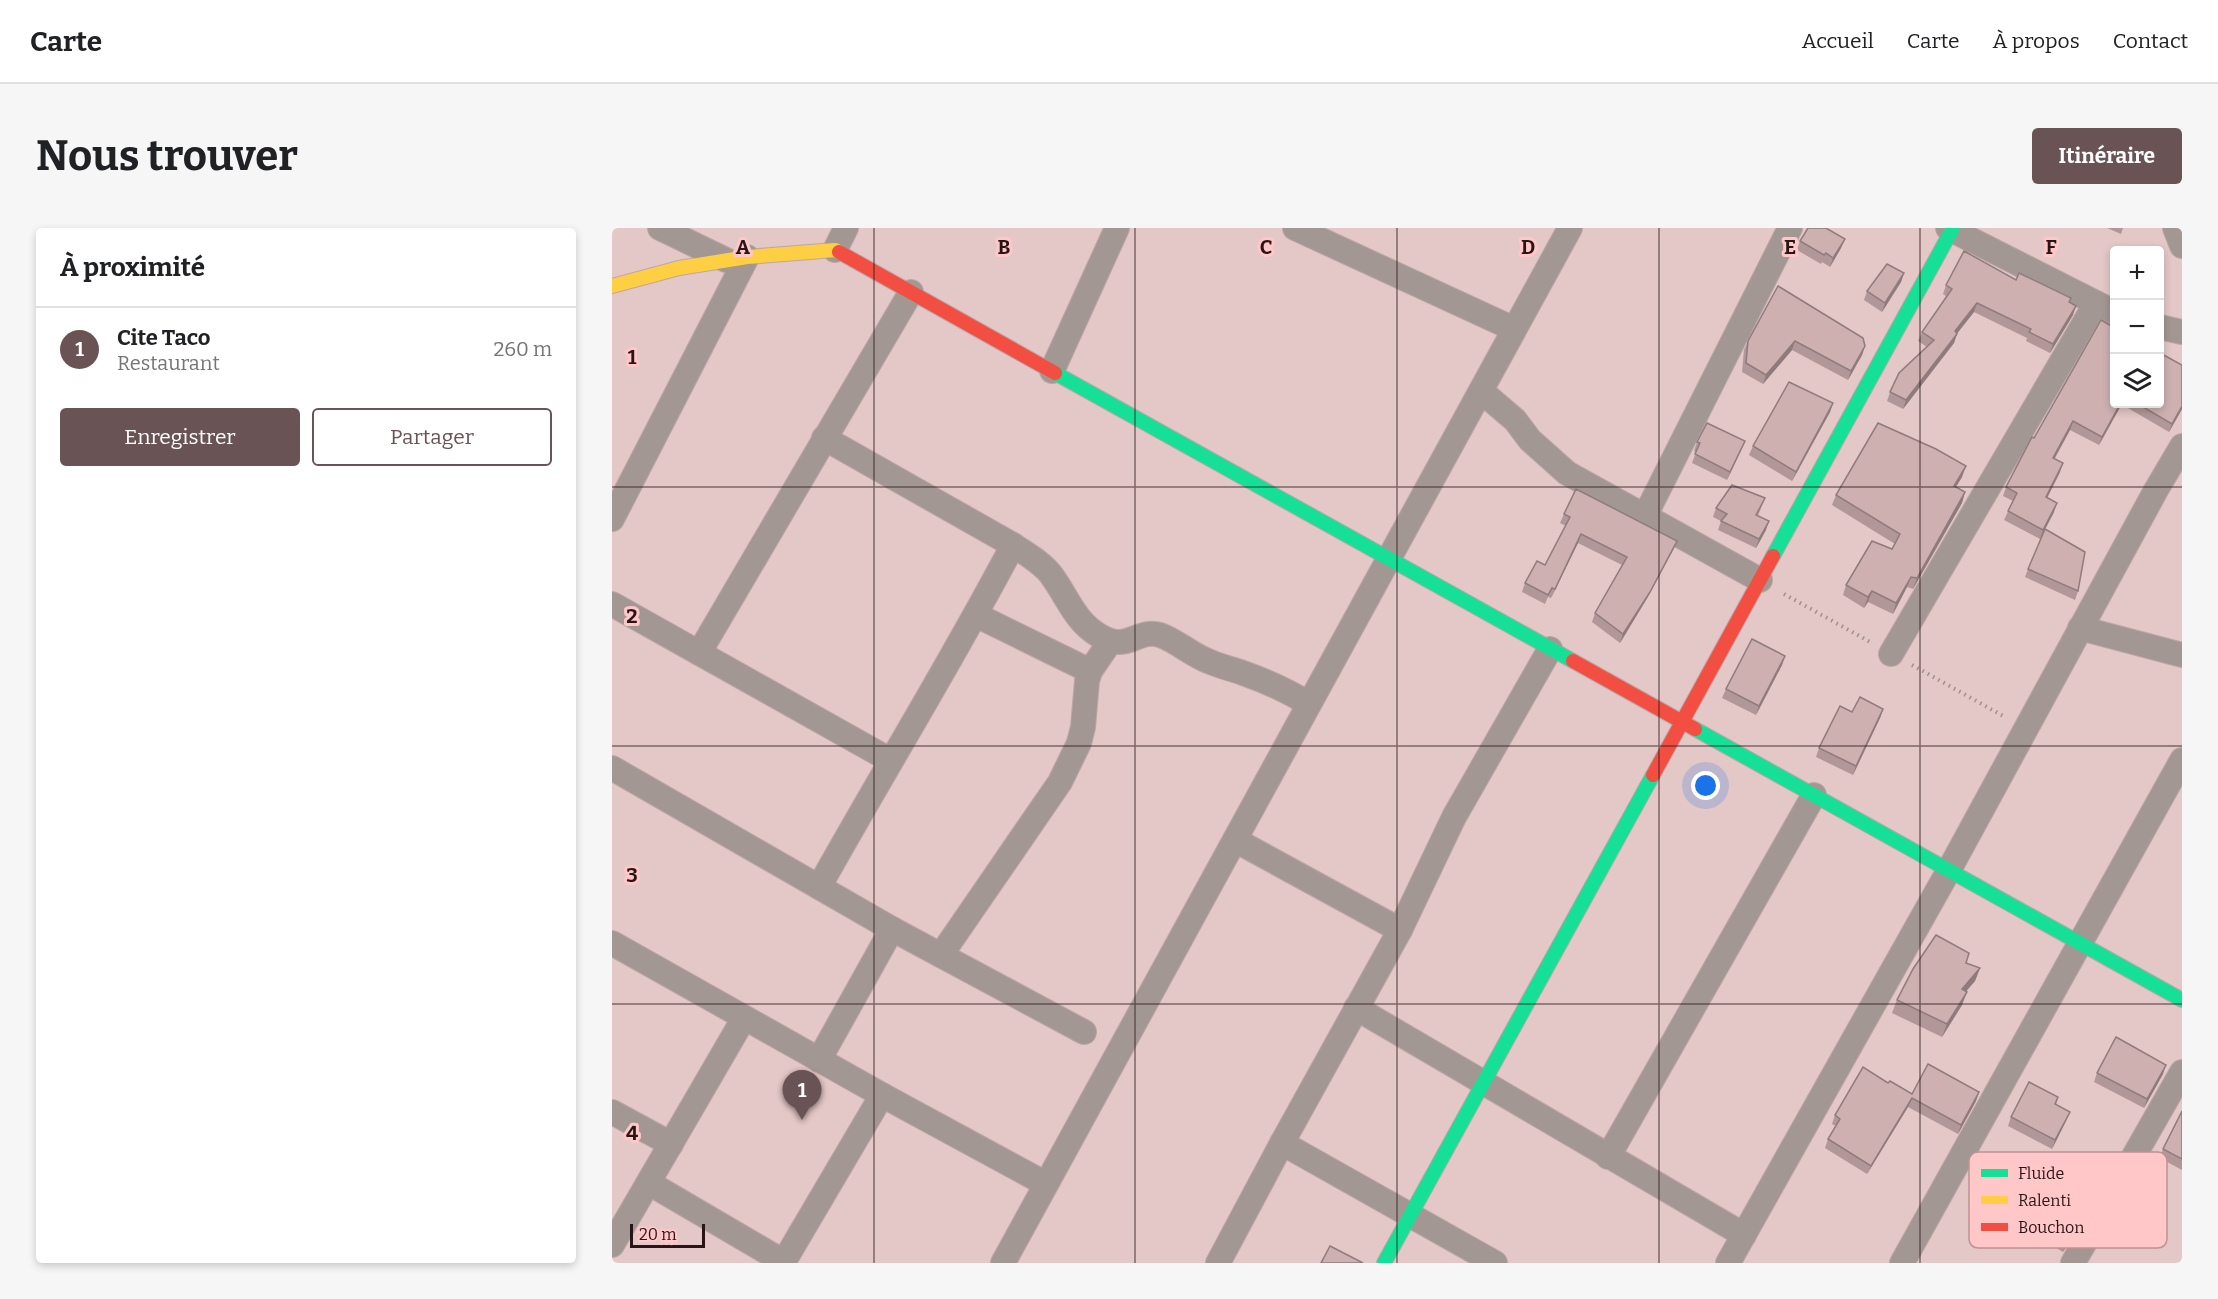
<!DOCTYPE html>
<html lang="fr">
<meta charset="utf-8">
<style>
:root{--surface:#fff;--page:#f6f6f6;--text:#202124;--muted:#757577;--line:#e0e0e0;--accent:#6a5354}
body{margin:0;font-family:Bitter,serif;background:var(--page);color:var(--text)}
.controls{position:absolute;right:18px;top:18px;display:grid;overflow:hidden;border-radius:6px;box-shadow:0 3px 9px #0003}
.controls button{width:54px;height:54px;display:grid;place-items:center;padding:0;border:0;border-bottom:2px solid var(--line);background:var(--surface);color:var(--text);font:30px sans-serif}
.scale{position:absolute;left:18px;bottom:15px;width:75px;box-sizing:border-box;padding-left:6px;border:3px solid #291516;border-top:0;font-size:16px;line-height:21px;white-space:nowrap;color:#291516;-webkit-text-stroke:4px #ffc7c8;paint-order:stroke}
.you{position:absolute;left:1094px;top:558px;width:21px;height:21px;margin:-15px;border:4px solid #fff;border-radius:50%;background:#1a73e8;box-shadow:0 0 0 9px #1a73e833}
.badge{display:grid;place-items:center;width:39px;height:39px;border-radius:50%;background:var(--accent);color:#fff;font-size:20px;font-weight:700}
.pin{position:absolute;translate:-50% -50px;filter:drop-shadow(0 2px 3px #0008)}
.pin::after{content:'';position:absolute;top:32px;width:21px;height:18px;background:inherit;clip-path:polygon(0 0,100% 0,50% 100%)}
.list{margin:0;padding:0;list-style:none}
h2{display:flex;justify-content:space-between;align-items:center;height:78px;margin:0;padding:0 24px;font-size:26px}
h2 small{font-size:20px;font-weight:400;color:var(--muted)}
.list li{display:grid;grid-template-columns:39px 1fr auto;gap:18px;align-items:center;box-sizing:border-box;height:84px;padding:0 24px;border-top:2px solid var(--line)}
.list b{display:block;font-size:22px;white-space:nowrap}
.list p{margin:0;font-size:20px;white-space:nowrap;color:var(--muted)}
.list em{font-size:20px;font-style:normal;color:var(--muted)}
.actions{display:flex;gap:12px;padding:18px 24px}
.actions a{flex:1;padding:14px 0;border:2px solid var(--accent);border-radius:6px;text-align:center;font-size:21px;color:var(--accent)}
.actions .main{background:var(--accent);color:#fff}
.icon{flex:none;width:33px;height:33px;fill:none;stroke:currentColor;stroke-width:2;stroke-linecap:round;stroke-linejoin:round}
.map{position:relative;flex:none;width:1570px;height:1035px;overflow:hidden;border-radius:6px}
header{display:flex;align-items:center;gap:36px;box-sizing:border-box;height:84px;padding:0 30px;background:var(--surface);border-bottom:2px solid var(--line)}
header strong{font-size:28px}
nav{display:flex;gap:33px;margin-inline-start:auto;font-size:21px}
.intro{display:flex;align-items:center;justify-content:space-between;box-sizing:border-box;height:144px;padding:0 36px}
h1{margin:0;font-size:42px}
.button{padding:15px 27px;border-radius:6px;background:var(--accent);color:#fff;font-size:21px;font-weight:700}
main{display:flex;gap:36px;padding:0 36px}
aside{flex:1;background:var(--surface);border-radius:6px;box-shadow:0 3px 9px #0003}
.map>svg:first-child{display:block}
.lines{fill:none;stroke-linecap:round;stroke-linejoin:round}
.street-casing{stroke:#bca6a6;stroke-width:26}
.fast-casing{stroke:#bca6a6;stroke-width:16}
.slow-casing{stroke:#bca6a6;stroke-width:16}
.jam-casing{stroke:#bca6a6;stroke-width:16}
.path{stroke:#9e918e;stroke-width:4;stroke-dasharray:1.5 4.5;stroke-linecap:butt}
.street{stroke:#a39793;stroke-width:24}
.fast{stroke:#16e098;stroke-width:14}
.slow{stroke:#ffcf43;stroke-width:14}
.jam{stroke:#f24e42;stroke-width:14}
.wall{fill:#b19798}
.shaded-wall{fill:#907b7c}
.building{fill:#ceb0b1;stroke:#907b7c;stroke-width:1.5}
.grid{fill:none;stroke:#291516;stroke-width:1.5;stroke-opacity:0.55}
.key{fill:#ffc7c8;stroke:#bf9293;stroke-width:1.5}
.key-label{font-size:16px;fill:#291516}
.grid-label{font-size:20px;text-anchor:middle;font-weight:bold;fill:#291516;stroke:#ffc7c8;stroke-width:6;stroke-linejoin:round;paint-order:stroke}
</style>
<header>
<strong>Carte</strong>
<nav><a>Accueil</a><a>Carte</a><a>À propos</a><a>Contact</a></nav>
</header>
<div class="intro"><h1>Nous trouver</h1><a class="button">Itinéraire</a></div>
<main>
<aside>
<h2>À proximité<small></small></h2>
<ul class="list">
<li><span class="badge">1</span><div><b>Cite Taco</b><p>Restaurant</p></div><em>260 m</em></li>
</ul>
<div class="actions"><a class="main">Enregistrer</a><a>Partager</a></div>
</aside>
<div class="map">
<svg width="1570" height="1035" viewBox="0 0 1570 1035">
<rect width="100%" height="100%" fill="#e4c7c7"/>
<g class="lines">
<defs>
<g id="street">
<path d="M48 0 114 32"/>
<path d="M683 0 902 101"/>
<path d="M1336 0 1502 84"/>
<path d="M1563 0 1570 18"/>
<path d="M223 22 234 0"/>
<path d="M1548 99 1570 104"/>
<path d="M440 143 505 0"/>
<path d="M869 163 903 192 918 212 955 245 1148 352"/>
<path d="M212 210 401 317C414 326 431 335 440 348 456 370 463 394 488 408 516 425 525 400 548 407 565 413 580 427 596 433 607 438 620 441 631 445 654 453 676 463 697 476"/>
<path d="M1033 288 1178 0"/>
<path d="M0 291 135 29"/>
<path d="M0 376 278 532"/>
<path d="M364 387 478 443"/>
<path d="M1468 400 1570 427"/>
<path d="M87 425 299 64"/>
<path d="M1279 426 1484 75"/>
<path d="M0 540 280 701 472 804"/>
<path d="M207 659C271 544 340 433 401 317"/>
<path d="M788 702 842 589 938 421"/>
<path d="M0 715 270 867 434 956"/>
<path d="M329 727 448 554 467 515 471 499 475 453 478 443 498 414"/>
<path d="M744 780 1132 1007"/>
<path d="M207 832 280 701"/>
<path d="M0 884 59 916"/>
<path d="M670 915 883 1035"/>
<path d="M996 929 1202 567"/>
<path d="M37 955 172 1034"/>
<path d="M0 1017 132 790"/>
<path d="M171 1035 270 867"/>
<path d="M391 1035 958 0"/>
<path d="M606 1035 670 915 788 702 623 612"/>
<path d="M1116 1035 1337 642 1544 262 1570 218"/>
<path d="M1290 1035 1570 532"/>
<path d="M1461 1035 1570 844"/>
</g>
<g id="fast">
<path d="M443 145 961 433"/>
<path d="M1161 328 1341 0"/>
<path d="M1083 501 1570 772"/>
<path d="M772 1035 1041 547"/>
</g>
<path id="slow" d="M0 58 67 40 135 29 223 22 227 24"/>
<g id="jam">
<path d="M227 24 443 145"/>
<path d="M961 433 1083 501"/>
<path d="M1041 547 1161 328"/>
</g>
</defs>
<use href="#street" class="street-casing"/>
<use href="#fast" class="fast-casing"/>
<use href="#slow" class="slow-casing"/>
<use href="#jam" class="jam-casing"/>
<g class="path">
<path d="M1172 366 1260 415"/>
<path d="M1300 437 1393 489"/>
</g>
<use href="#street" class="street"/>
<use href="#fast" class="fast"/>
<use href="#slow" class="slow"/>
<use href="#jam" class="jam"/>
</g>
<g class="wall">
<path d="M1495 0H1511L1509 6Z"/>
<path d="M1233 11 1229 20 1218 39 1210 34 1209 36 1185 22 1188 13Z"/>
<path d="M1292 45 1289 54 1270 84 1252 72 1255 63Z"/>
<path d="M1404 52 1458 74 1461 87 1438 125 1414 113 1415 110 1362 84 1345 105 1342 115 1291 181 1275 173 1278 164 1315 119 1306 113 1310 104 1334 68 1331 66 1334 57Z"/>
<path d="M1166 58 1253 118 1250 127 1236 152 1180 122 1151 156 1130 144 1132 122 1136 113Z"/>
<path d="M1570 137V181L1557 204 1509 176 1487 217 1458 202 1442 231 1448 244 1435 270 1442 284 1428 311 1392 292 1401 273 1391 268 1394 259 1422 210 1503 176H1548Z"/>
<path d="M1221 175 1218 184 1180 253 1137 227 1141 218Z"/>
<path d="M1085 214 1129 222 1115 252 1080 235 1084 224 1082 223Z"/>
<path d="M1350 249 1344 259 1353 264 1350 275 1301 361 1295 359 1281 386 1256 374 1252 380 1231 367 1234 357 1280 321 1283 316 1220 277 1224 267Z"/>
<path d="M1153 270 1146 288 1154 302 1144 320 1106 302 1109 293 1101 289 1104 280Z"/>
<path d="M952 286 1065 313 1061 322 1034 372 1008 415 980 394 983 385 1010 337 966 315 939 370 936 369 933 376 910 364 913 355 933 337 954 298 948 295Z"/>
<path d="M1416 341 1466 363 1463 372 1413 349Z"/>
<path d="M1173 428 1170 437 1144 487 1110 470 1114 461Z"/>
<path d="M1271 481 1268 490 1241 547 1204 529 1207 520 1240 484Z"/>
<path d="M1368 740 1363 753 1354 763 1350 777 1330 809 1280 785 1285 772Z"/>
<path d="M1485 845 1551 846 1532 880 1482 854Z"/>
<path d="M1276 855 1300 866 1367 864 1364 873 1346 906 1296 879 1255 946 1213 920 1216 911 1224 898 1220 896 1223 887Z"/>
<path d="M1446 869 1444 877 1454 893 1440 921 1396 898 1399 889Z"/>
<path d="M1570 883V942L1548 930 1551 921Z"/>
<path d="M1447 960 1476 977 1473 986 1451 1024 1412 1001 1415 992 1420 984 1411 979 1414 971Z"/>
</g>
<g class="shaded-wall">
<path d="M1233 11 1229 20 1218 39 1221 30Z"/>
<path d="M1292 45 1289 54 1270 84 1273 75Z"/>
<path d="M1365 75 1362 84 1340 112 1343 103Z"/>
<path d="M1464 78 1461 87 1438 125 1441 116Z"/>
<path d="M1345 106 1342 115 1291 181 1294 172Z"/>
<path d="M1183 113 1180 122 1151 156 1154 147Z"/>
<path d="M1253 118 1250 127 1236 152 1239 143Z"/>
<path d="M1221 175 1218 184 1180 253 1184 244Z"/>
<path d="M1508 176H1510L1487 217 1490 209Z"/>
<path d="M1570 178V181L1557 204 1560 196Z"/>
<path d="M1461 193 1458 202 1438 239 1441 230Z"/>
<path d="M1133 213 1129 222 1115 252 1118 244Z"/>
<path d="M1451 235 1448 244 1431 278 1434 269Z"/>
<path d="M1354 238 1350 249 1338 268 1342 258Z"/>
<path d="M1353 264 1350 275 1301 361 1305 350Z"/>
<path d="M1445 275 1442 284 1428 311 1431 302Z"/>
<path d="M1157 293 1154 302 1144 320 1147 311Z"/>
<path d="M969 306 966 315 939 370 943 361Z"/>
<path d="M1065 313 1061 322 1034 372 1008 415 1011 406Z"/>
<path d="M1299 349 1295 359 1281 386 1284 375Z"/>
<path d="M1260 363 1256 374 1252 380 1256 369Z"/>
<path d="M1173 428 1170 437 1144 487 1147 478Z"/>
<path d="M1271 481 1268 490 1241 547 1244 538Z"/>
<path d="M1368 740 1363 753 1345 774 1350 761Z"/>
<path d="M1355 764 1350 777 1330 809 1335 796Z"/>
<path d="M1554 837 1551 846 1532 880 1535 871Z"/>
<path d="M1367 864 1364 873 1346 906 1349 897Z"/>
<path d="M1300 870 1296 879 1255 946 1259 938Z"/>
<path d="M1458 884 1454 893 1440 921 1443 912Z"/>
<path d="M1476 977 1473 986 1451 1024 1454 1015Z"/>
</g>
<g class="building">
<path d="M1196 0H1214L1233 11 1221 30 1214 25 1212 27 1188 13Z"/>
<path d="M1352 23 1404 52 1407 45 1459 70 1457 74 1464 78 1441 116 1417 104 1419 101 1365 75 1343 103 1345 106 1294 172 1278 164 1287 145 1322 112 1310 104 1340 61 1334 57Z"/>
<path d="M1275 36 1292 45 1273 75 1255 63Z"/>
<path d="M1166 58 1251 110 1253 118 1239 143 1183 113 1154 147 1134 135 1136 113Z"/>
<path d="M1489 92 1503 100V176H1508L1490 209 1461 193 1441 230 1451 235 1434 269 1445 275 1431 302 1396 283 1405 265 1394 259 1420 209 1422 210Z"/>
<path d="M1548 125 1570 137V178L1560 196 1526 176H1548Z"/>
<path d="M1177 154 1221 175 1184 244 1141 218Z"/>
<path d="M1095 195 1133 213 1118 244 1083 226 1088 215 1085 214Z"/>
<path d="M1266 195 1324 221 1354 238 1342 258 1353 264 1305 350 1299 349 1284 375 1260 363 1256 369 1234 357 1260 313 1280 321 1288 306 1224 267Z"/>
<path d="M1120 257 1153 270 1144 287 1157 293 1147 311 1109 293 1115 286 1104 280Z"/>
<path d="M964 261 1065 313 1038 364 1011 406 983 385 1015 329 969 306 943 361 940 360 936 367 913 355 925 333 933 337 958 289 952 286Z"/>
<path d="M1433 301 1473 324 1466 363 1416 341Z"/>
<path d="M1140 411 1173 428 1147 478 1114 461Z"/>
<path d="M1248 469 1271 481 1244 538 1207 520 1228 478 1240 484Z"/>
<path d="M1324 707 1357 725 1354 735 1368 740 1350 761 1355 764 1335 796 1285 772 1301 741Z"/>
<path d="M1504 809 1554 837 1535 871 1485 845Z"/>
<path d="M1316 836 1367 864 1349 897 1300 870 1259 938 1216 911 1228 891 1223 887 1251 839 1276 855 1278 853 1300 866Z"/>
<path d="M1417 854 1446 869 1443 876 1458 884 1443 912 1399 889Z"/>
<path d="M1570 883V931L1551 921Z"/>
<path d="M718 1018 751 1035H709Z"/>
</g>
<path class="grid" d="M262 0V1035M523 0V1035M785 0V1035M1047 0V1035M1308 0V1035M0 259H1570M0 518H1570M0 776H1570"/>
<rect x="1357" y="924" width="198" height="96" rx="9" class="key"/>
<rect x="1369" y="941" width="27" height="8" fill="#16e098"/>
<rect x="1369" y="968" width="27" height="8" fill="#ffcf43"/>
<rect x="1369" y="995" width="27" height="8" fill="#f24e42"/>
<g class="key-label">
<text x="1406" y="951">Fluide</text>
<text x="1406" y="978">Ralenti</text>
<text x="1406" y="1005">Bouchon</text>
</g>
<g class="grid-label">
<text x="131" y="26">A</text>
<text x="392" y="26">B</text>
<text x="654" y="26">C</text>
<text x="916" y="26">D</text>
<text x="1178" y="26">E</text>
<text x="1439" y="26">F</text>
<text x="20" y="136">1</text>
<text x="20" y="395">2</text>
<text x="20" y="654">3</text>
<text x="20" y="912">4</text>
</g>
</svg>
<div class="controls">
<button>+</button>
<button>−</button>
<button><svg class="icon" aria-label="layers" viewBox="0 0 24 24"><path d="M12 4l9 5-9 5-9-5zM3 14l9 5 9-5"/></svg></button>
</div>
<div class="scale">20 m</div>
<div class="you"></div>
<div class="pin badge" style="left:190px;top:892px">1</div>
</div>
</main>
